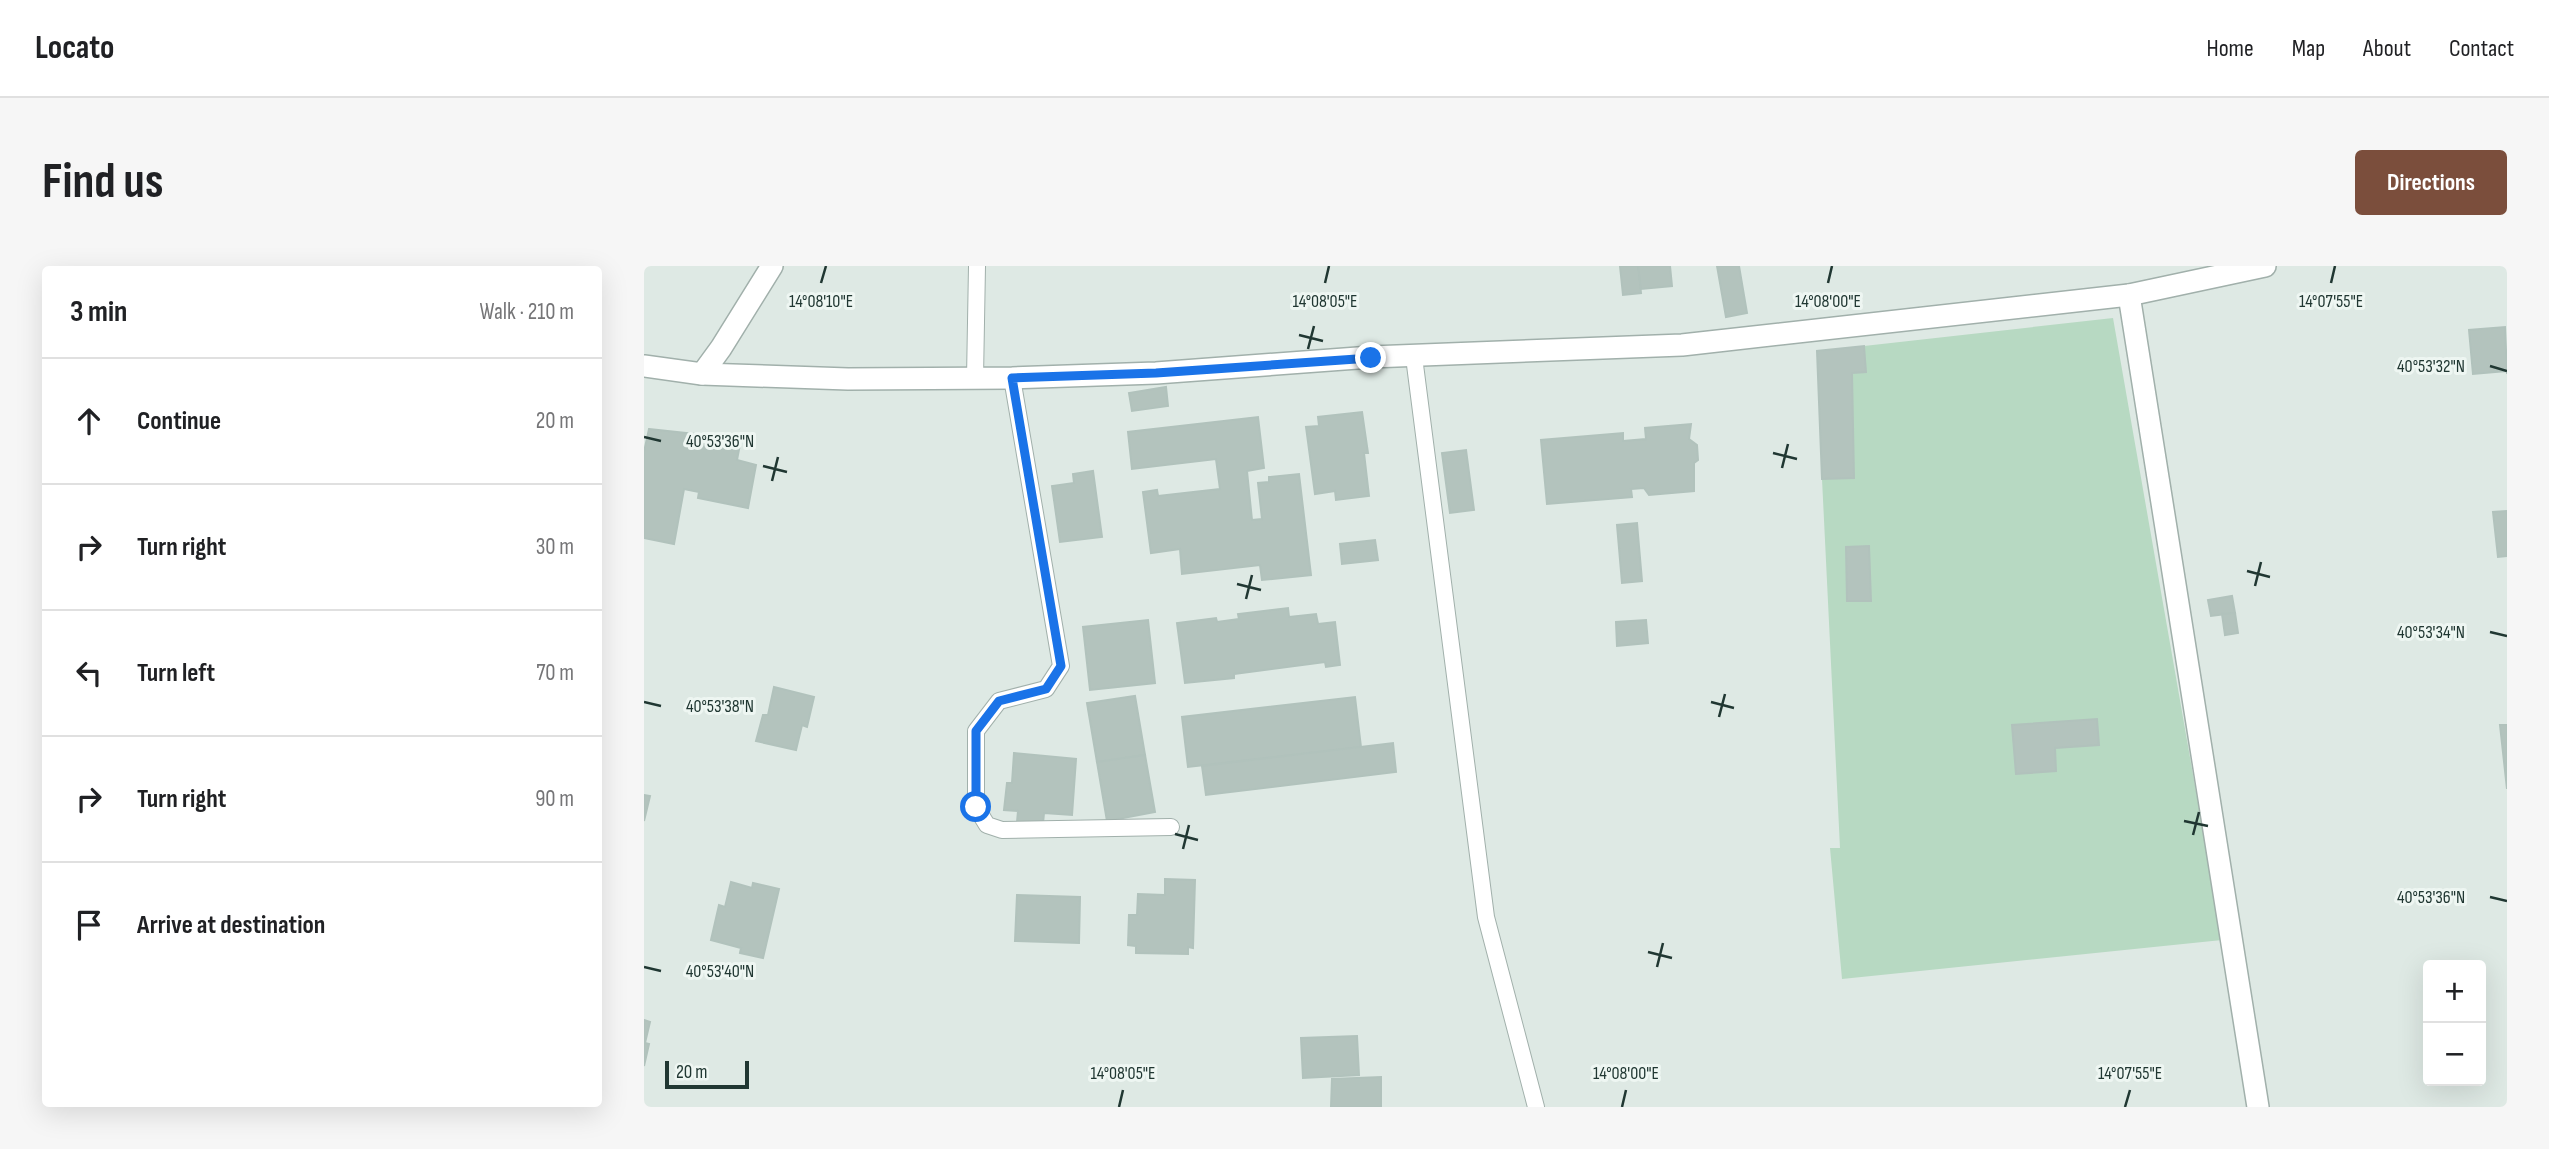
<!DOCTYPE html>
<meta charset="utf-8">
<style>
:root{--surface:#fff;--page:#f6f6f6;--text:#202124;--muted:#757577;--line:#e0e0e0;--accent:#7b4e3c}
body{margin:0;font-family:"Sofia Sans Condensed",sans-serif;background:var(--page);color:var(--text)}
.controls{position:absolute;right:21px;bottom:21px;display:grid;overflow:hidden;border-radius:7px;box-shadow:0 7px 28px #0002}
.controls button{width:63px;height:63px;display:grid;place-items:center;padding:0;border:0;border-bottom:2px solid var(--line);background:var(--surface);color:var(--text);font:35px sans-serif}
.scale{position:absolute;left:21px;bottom:18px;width:84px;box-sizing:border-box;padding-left:7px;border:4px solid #203732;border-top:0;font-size:19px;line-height:24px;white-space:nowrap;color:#203732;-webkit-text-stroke:5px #eef6f2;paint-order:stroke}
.stop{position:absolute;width:21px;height:21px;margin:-16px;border:5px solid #1a73e8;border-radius:50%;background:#fff}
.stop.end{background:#1a73e8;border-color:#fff;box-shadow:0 2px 7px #0008}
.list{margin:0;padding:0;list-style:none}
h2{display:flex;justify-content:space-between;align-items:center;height:91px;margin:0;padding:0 28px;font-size:30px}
h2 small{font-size:23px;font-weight:400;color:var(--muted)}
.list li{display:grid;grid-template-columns:46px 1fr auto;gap:21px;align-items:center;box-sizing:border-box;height:126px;padding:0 28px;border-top:2px solid var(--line)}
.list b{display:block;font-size:26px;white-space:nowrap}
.list em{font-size:23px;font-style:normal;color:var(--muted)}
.icon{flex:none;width:38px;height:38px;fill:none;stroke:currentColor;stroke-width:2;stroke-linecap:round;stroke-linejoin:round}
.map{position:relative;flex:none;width:1863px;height:841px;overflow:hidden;border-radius:7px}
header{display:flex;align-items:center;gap:42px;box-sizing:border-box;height:98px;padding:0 35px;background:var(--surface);border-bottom:2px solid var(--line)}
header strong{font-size:33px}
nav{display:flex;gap:38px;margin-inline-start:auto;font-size:24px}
.intro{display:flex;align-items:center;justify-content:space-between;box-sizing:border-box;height:168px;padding:0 42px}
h1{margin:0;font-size:49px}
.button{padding:18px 32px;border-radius:7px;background:var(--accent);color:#fff;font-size:24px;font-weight:700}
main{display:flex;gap:42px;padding:0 42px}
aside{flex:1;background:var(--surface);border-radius:7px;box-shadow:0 7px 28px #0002}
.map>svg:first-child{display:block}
.green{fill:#b7d9c2}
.building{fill:#b3c3bd;stroke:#b1c2bc;stroke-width:2}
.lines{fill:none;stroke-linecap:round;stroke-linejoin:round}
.lane-casing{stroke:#a1b0ab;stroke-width:18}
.street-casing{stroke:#a1b0ab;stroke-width:24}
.lane{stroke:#fff;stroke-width:16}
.street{stroke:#fff;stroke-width:21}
.route{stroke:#1a73e8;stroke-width:9}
.ticks{fill:none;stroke:#203732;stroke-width:2.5}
.ticks-label{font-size:18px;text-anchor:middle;fill:#203732;stroke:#eef6f2;stroke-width:6;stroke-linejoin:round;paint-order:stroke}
</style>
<header>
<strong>Locato</strong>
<nav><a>Home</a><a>Map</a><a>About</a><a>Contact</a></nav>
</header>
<div class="intro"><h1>Find us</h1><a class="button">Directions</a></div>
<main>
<aside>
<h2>3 min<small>Walk · 210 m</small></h2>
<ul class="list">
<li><svg class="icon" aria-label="ahead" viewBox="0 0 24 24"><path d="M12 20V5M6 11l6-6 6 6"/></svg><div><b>Continue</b></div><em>20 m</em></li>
<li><svg class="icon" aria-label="right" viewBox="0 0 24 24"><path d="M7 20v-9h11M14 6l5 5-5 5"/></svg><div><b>Turn right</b></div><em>30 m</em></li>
<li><svg class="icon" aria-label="left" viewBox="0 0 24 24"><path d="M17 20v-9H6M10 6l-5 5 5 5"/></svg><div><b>Turn left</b></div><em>70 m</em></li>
<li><svg class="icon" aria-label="right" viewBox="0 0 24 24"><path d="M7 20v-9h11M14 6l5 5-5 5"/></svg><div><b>Turn right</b></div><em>90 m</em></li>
<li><svg class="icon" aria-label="arrive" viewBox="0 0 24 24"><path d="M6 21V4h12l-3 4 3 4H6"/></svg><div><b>Arrive at destination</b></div></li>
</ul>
</aside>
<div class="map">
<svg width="1863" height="841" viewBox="0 0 1863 841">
<rect width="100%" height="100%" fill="#dee9e4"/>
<path class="green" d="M1469 52 1578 674 1198 713 1186 582H1196L1178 213 1210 212 1208 107 1222 106 1220 80Z"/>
<g class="building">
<path d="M976 0H994L997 27 979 29Z"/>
<path d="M994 0H1026L1028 20 997 23Z"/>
<path d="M1073 0H1095L1103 47 1082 51Z"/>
<path d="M1861 61 1863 108V105L1829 108 1825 64Z"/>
<path d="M1220 80 1222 106 1208 107 1210 212 1178 213 1173 85Z"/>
<path d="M522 121 524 140 488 145 485 127Z"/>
<path d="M718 146 724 187H720L725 230 692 234 691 225 671 228 662 161 675 160 674 151Z"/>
<path d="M614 151 620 202 603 205 608 254 618 253 614 217 625 216V211L655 208 667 309 618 314 616 299 538 308 536 283 507 287 499 226 513 224 514 230 576 223 572 193 488 203 484 166Z"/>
<path d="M1047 158 1045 173 1053 179 1054 194 1050 197V225L1005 229 1000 222 987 223 988 231 903 238 897 174 979 167V175L1002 173 1001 162Z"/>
<path d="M5 163 97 173 93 194 112 199 104 242 54 232 55 226 40 223 30 278 0 272V186Z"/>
<path d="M822 184 830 244 806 247 798 187Z"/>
<path d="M449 205 458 271 416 276 408 220 430 217 429 208Z"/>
<path d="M1863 245V290L1854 291 1849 246Z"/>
<path d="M993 257 998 315 978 317 973 259Z"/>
<path d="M731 274 734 294 698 298 696 278Z"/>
<path d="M1225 280 1227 335H1203L1202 281Z"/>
<path d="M1588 330 1591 347 1567 350 1564 334Z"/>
<path d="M644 342 645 351 672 348 674 358 691 356 696 399 682 401 681 396 590 408V412L541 417 533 357 572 352 573 356 595 353 594 348Z"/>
<path d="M1591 347 1594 367 1581 369 1578 348Z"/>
<path d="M504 354 511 417 446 424 439 361Z"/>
<path d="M1002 354 1004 377 973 380 972 356Z"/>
<path d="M130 421 170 431 163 461 158 459 152 484 112 475 119 449H124Z"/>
<path d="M491 430 501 489 453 496 443 437Z"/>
<path d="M711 431 717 481 544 501 538 451Z"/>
<path d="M1453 453 1455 479 1411 482 1412 505 1372 508 1368 459Z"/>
<path d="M1856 459H1863V523Z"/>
<path d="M749 477 752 506 562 529 558 500Z"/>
<path d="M370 487 432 493 428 549 400 547 399 558 373 556 374 545 360 544 363 517H368Z"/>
<path d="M501 489 511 546 463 555 453 496Z"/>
<path d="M0 529 6 530 0 555Z"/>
<path d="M521 613 551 614 549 682 544 681V688L492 687V680L484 679 485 649H493L494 628 521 629Z"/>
<path d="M87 616 108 622 109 617 135 623 119 692 96 687 97 682 67 674 75 639 81 641Z"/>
<path d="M373 629 436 631 435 677 371 675Z"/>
<path d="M0 754 6 756 1 777 5 778 0 800Z"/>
<path d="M713 770 715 809 659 812 657 772Z"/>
<path d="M737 811V841H687L688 813Z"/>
</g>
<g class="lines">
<defs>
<g id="lane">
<path d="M770 91 842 651 892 841"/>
<path d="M331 112 333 0"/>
<path d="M368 112 417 400 402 423 355 435 332 465V541L343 559 358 564 527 561"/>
</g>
<g id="street">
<path d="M1485 29 1614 841"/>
<path d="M0 100 58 108 204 113 368 112 512 107 727 91 1038 79 1485 29 1621 0"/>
<path d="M58 108 77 82 128 0"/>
</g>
</defs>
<use href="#lane" class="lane-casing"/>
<use href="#street" class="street-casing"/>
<use href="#lane" class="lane"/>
<use href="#street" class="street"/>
</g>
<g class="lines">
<path class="route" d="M332 541V465L355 435 402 423 417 400 368 112 512 107 727 92"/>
</g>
<path class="ticks" d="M177 17 182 0M681 17 685 0M1184 17 1188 0M1687 17 1691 0M655 69 679 75M664 83 670 60M1846 100 1863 105M0 171 17 175M1129 187 1153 193M119 200 143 206M1138 202 1144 178M128 215 134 191M1603 305 1626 311M593 318 617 324M1611 320 1617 296M602 333 608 309M1846 366 1863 370M0 436 17 440M1067 436 1090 442M1075 451 1081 428M1540 555 1564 560M531 568 554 574M1549 569 1555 546M539 583 545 559M1846 631 1863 635M1004 686 1028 692M0 701 17 705M1013 701 1019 677M475 841 479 824M978 841 982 824M1481 841 1486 824"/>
<g class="ticks-label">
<text x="177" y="41">14°08'10"E</text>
<text x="681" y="41">14°08'05"E</text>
<text x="1184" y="41">14°08'00"E</text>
<text x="1687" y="41">14°07'55"E</text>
<text x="1787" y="106">40°53'32"N</text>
<text x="76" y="181">40°53'36"N</text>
<text x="1787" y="372">40°53'34"N</text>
<text x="76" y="446">40°53'38"N</text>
<text x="1787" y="637">40°53'36"N</text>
<text x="76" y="711">40°53'40"N</text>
<text x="479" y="813">14°08'05"E</text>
<text x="982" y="813">14°08'00"E</text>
<text x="1486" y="813">14°07'55"E</text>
</g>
</svg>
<div class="controls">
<button>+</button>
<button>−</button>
</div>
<div class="scale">20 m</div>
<div class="stop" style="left:332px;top:541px"></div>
<div class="stop end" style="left:727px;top:92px"></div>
</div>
</main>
